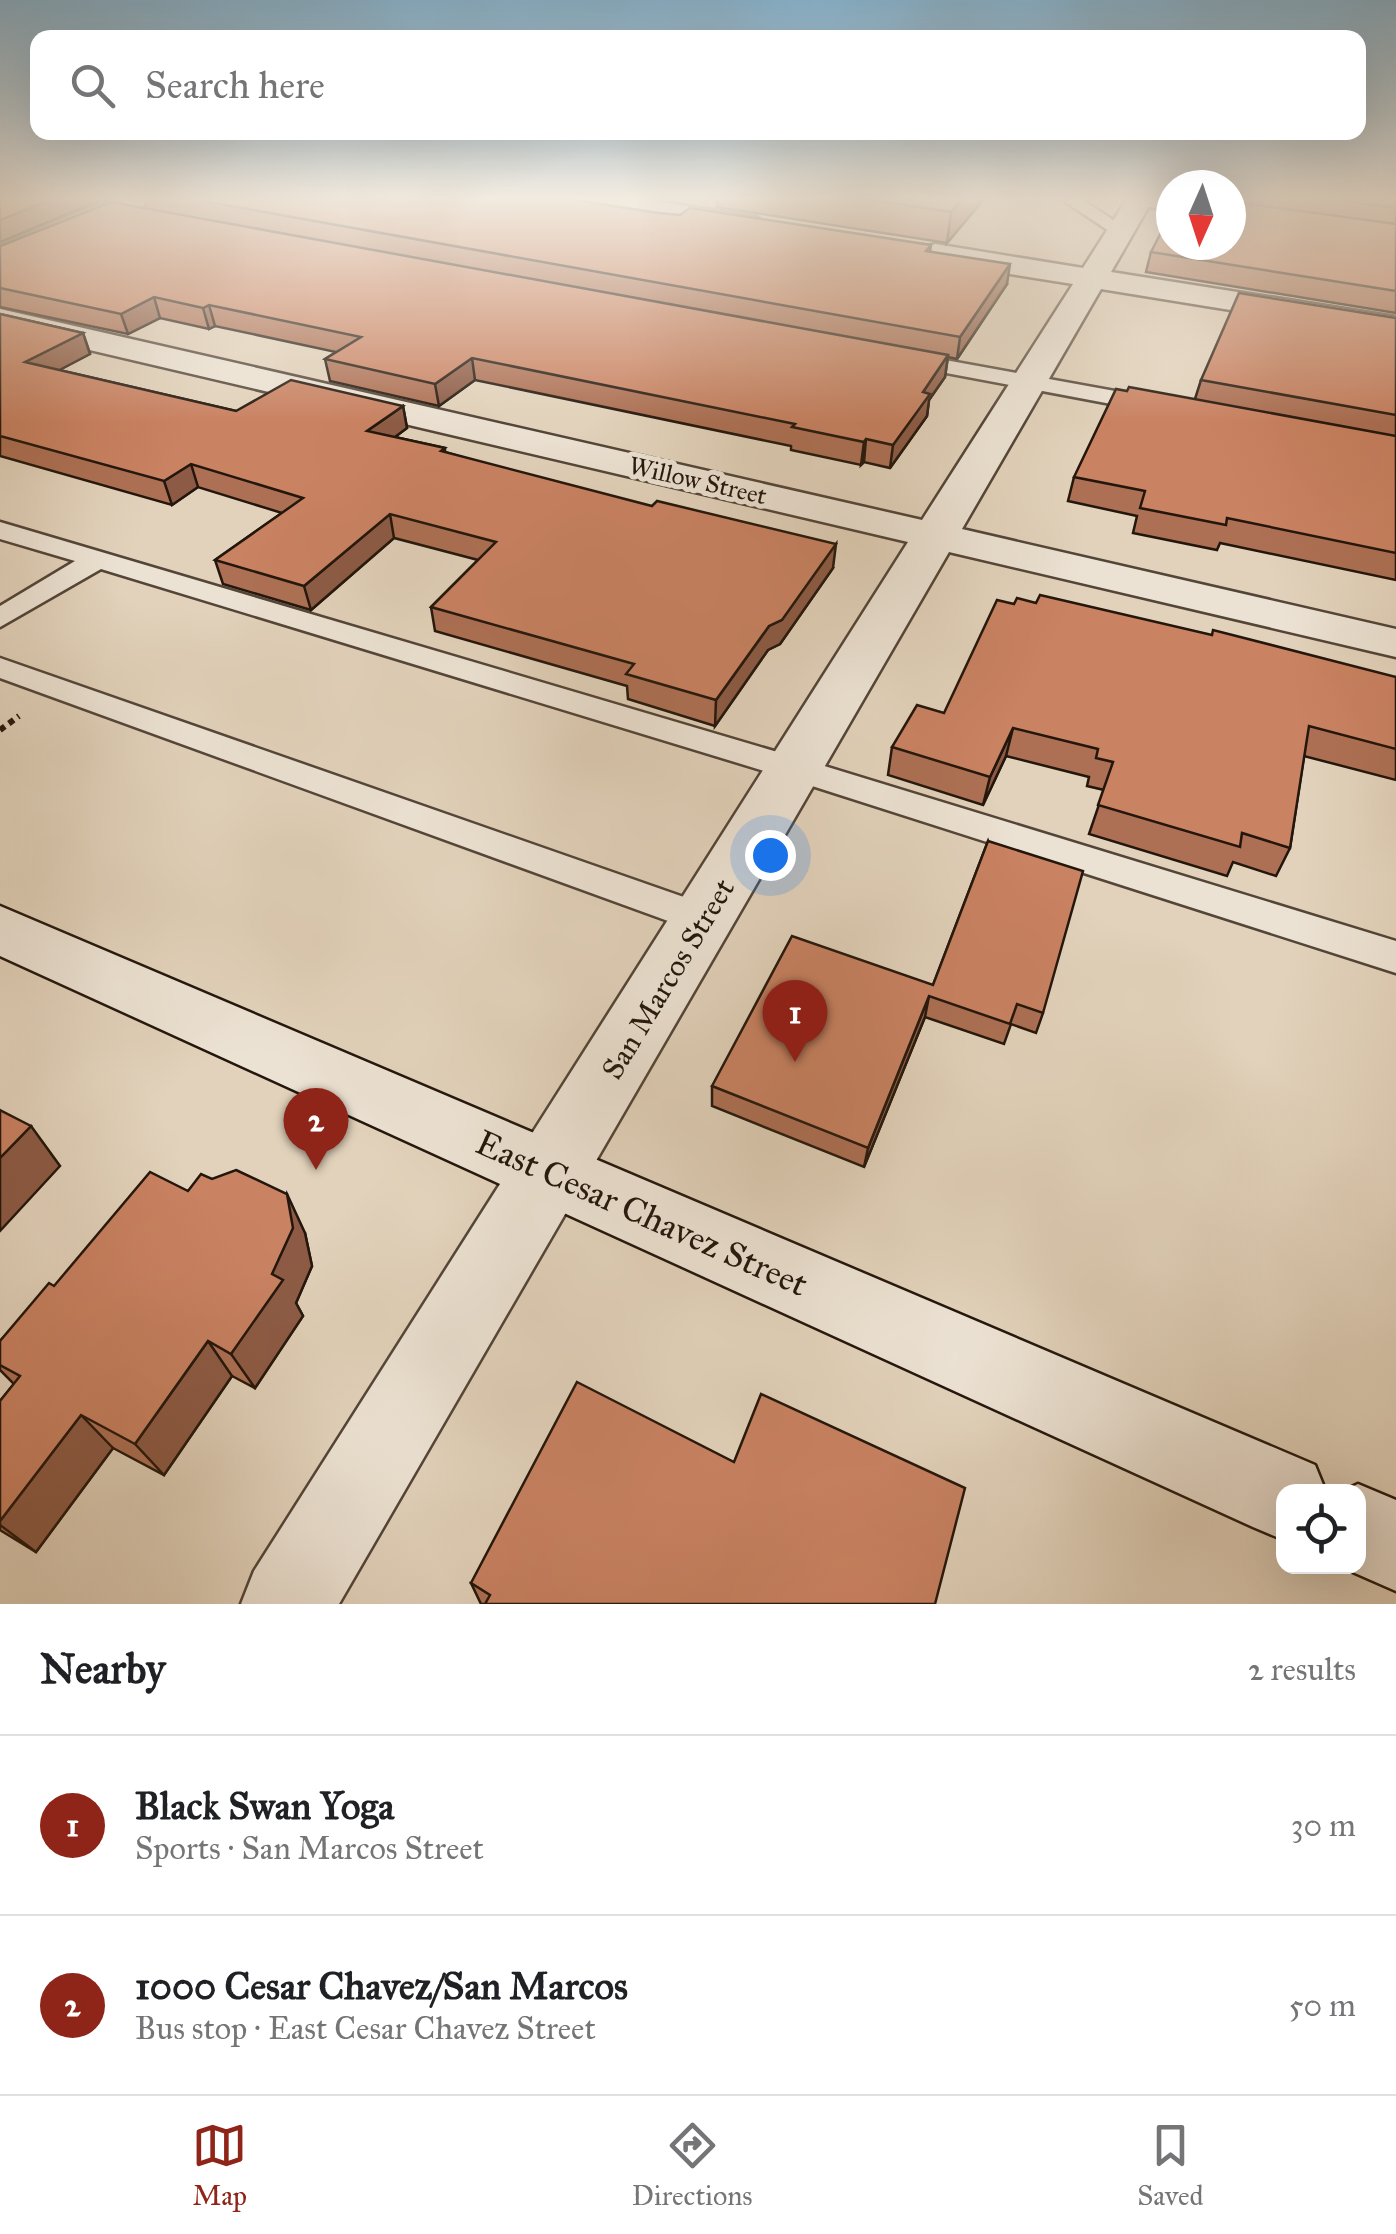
<!DOCTYPE html>
<meta charset="utf-8">
<style>
:root{--surface:#fff;--page:#f2f2f2;--text:#202124;--muted:#757577;--line:#e0e0e0;--accent:#8f2418}
body{margin:0;font-family:"IM FELL Great Primer",serif;background:var(--page);color:var(--text)}
.controls{position:absolute;right:30px;bottom:30px;display:grid;overflow:hidden;border-radius:20px;box-shadow:0 10px 40px #0002}
.controls button{width:90px;height:90px;display:grid;place-items:center;padding:0;border:0;border-bottom:2px solid var(--line);background:var(--surface);color:var(--text);font:50px sans-serif}
.compass{position:absolute;left:1156px;top:170px;width:90px;height:90px;border-radius:50%;background:var(--surface);box-shadow:0 10px 40px #0002;rotate:183deg}
.you{position:absolute;left:770px;top:855px;width:35px;height:35px;margin:-25px;border:8px solid #fff;border-radius:50%;background:#1a73e8;box-shadow:0 0 0 15px #1a73e833}
.badge{display:grid;place-items:center;width:65px;height:65px;border-radius:50%;background:var(--accent);color:#fff;font-size:32px;font-weight:700}
.pin{position:absolute;translate:-50% -82px;filter:drop-shadow(0 2px 5px #0008)}
.pin::after{content:'';position:absolute;top:52px;width:35px;height:30px;background:inherit;clip-path:polygon(0 0,100% 0,50% 100%)}
.list{margin:0;padding:0;list-style:none}
h2{display:flex;justify-content:space-between;align-items:center;height:130px;margin:0;padding:0 40px;font-size:42px}
h2 small{font-size:32px;font-weight:400;color:var(--muted)}
.list li{display:grid;grid-template-columns:65px 1fr auto;gap:30px;align-items:center;box-sizing:border-box;height:180px;padding:0 40px;border-top:2px solid var(--line)}
.list b{display:block;font-size:38px;white-space:nowrap}
.list p{margin:0;font-size:32px;white-space:nowrap;color:var(--muted)}
.list em{font-size:32px;font-style:normal;color:var(--muted)}
.icon{flex:none;width:55px;height:55px;fill:none;stroke:currentColor;stroke-width:2;stroke-linecap:round;stroke-linejoin:round}
.map{position:relative;flex:none;width:1396px;height:1604px;overflow:hidden}
.search{position:absolute;background:var(--surface);box-shadow:0 10px 40px #0002;left:30px;right:30px;top:30px;height:110px;display:flex;align-items:center;gap:25px;box-sizing:border-box;padding:0 35px;border-radius:20px;color:var(--muted);font-size:38px}
.sheet{height:490px;background:var(--surface)}
nav{display:flex;justify-content:space-around;align-items:center;box-sizing:border-box;height:140px;border-top:2px solid var(--line);background:var(--surface);font-size:28px;color:var(--muted)}
nav a{display:grid;justify-items:center;gap:5px}
nav .on{color:var(--accent)}
.map>svg:first-child{display:block}
.lines{fill:none;stroke-linecap:round;stroke-linejoin:round}
.service-casing{stroke:#534538;stroke-width:5}
.minor-casing{stroke:#534538;stroke-width:5}
.tertiary-casing{stroke:#534538;stroke-width:5}
.secondary-casing{stroke:#23160c;stroke-width:5}
.path{stroke:#23160c;stroke-width:6;stroke-dasharray:6 5;stroke-linecap:butt}
.service{fill:#ece2d3;fill-rule:evenodd}
.minor{fill:#ece2d3;fill-rule:evenodd}
.tertiary{fill:#ece2d3;fill-rule:evenodd}
.secondary{fill:#ece2d3;fill-rule:evenodd}
.wall{fill:#ad7054;stroke:#23160c;stroke-width:2.5}
.shaded-wall{fill:#8d5b45;stroke:#23160c;stroke-width:2.5}
.building{fill:#c98262;stroke:#23160c;stroke-width:2.5}
.labels{text-anchor:middle;stroke-width:10;stroke-linejoin:round;paint-order:stroke}
.far-street-label{font-size:25px;fill:#23160c;stroke:#ece2d3}
.street-label{font-size:30px;fill:#23160c;stroke:#ece2d3}
.near-street-label{font-size:35px;fill:#23160c;stroke:#ece2d3}
</style>
<div class="map">
<svg width="1396" height="1604" viewBox="0 0 1396 1604">
<rect width="100%" height="100%" fill="#e2d2bb"/>
<filter id="stains"><feTurbulence type="fractalNoise" baseFrequency=".002" numOctaves="4"/><feColorMatrix values="0 0 0 0 .2 0 0 0 0 .09 0 0 0 0 .02 0 0 0 .5 -.17"/></filter>
<radialGradient id="worn" r=".72"><stop offset=".6" stop-color="#630" stop-opacity="0"/><stop offset="1" stop-color="#630" stop-opacity=".3"/></radialGradient>
<g class="lines">
<defs>
<g id="service">
<path d="M1061 199H1081L1130 231 1127 235H1115Z"/>
<path d="M1132 199 1171 200V210L1133 205Z"/>
<path d="M901 352 1159 399 1171 406 1159 413 893 363 890 358 893 353Z"/>
<path d="M0 522 808 761 1396 941V973L784 777 101 569 0 627V606L75 561 0 539Z"/>
<path d="M0 658 718 909 723 919 718 929 704 934 690 929 0 678Z"/>
</g>
<g id="minor">
<path d="M580 199H643L756 217 770 225 756 233 593 207Z"/>
<path d="M1127 199H1153L1111 272 1396 317V337L1101 289 962 529 1396 629V657L949 552 339 1604H241L254 1571 908 542 0 329V309L922 520 1073 284 935 262 925 259 920 253 925 247 935 244 1083 268Z"/>
</g>
<path id="tertiary" d="M113 199H149L145 205 0 264V245Z"/>
<g id="secondary">
<path d="M0 906 1315 1465 1326 1492H1284V1540L1253 1527 0 956Z"/>
<path d="M1358 1484 1396 1500V1591L1339 1566H1358V1492H1341Z"/>
</g>
</defs>
<use href="#service" class="service-casing"/>
<use href="#minor" class="minor-casing"/>
<use href="#tertiary" class="tertiary-casing"/>
<use href="#secondary" class="secondary-casing"/>
<path class="path" d="M0 730 19 716"/>
<use href="#service" class="service"/>
<use href="#minor" class="minor"/>
<use href="#tertiary" class="tertiary"/>
<use href="#secondary" class="secondary"/>
</g>
<g class="wall">
<path d="M144 199H569L658 213 931 245 930 252 1007 284 957 359 948 357 945 377 929 400 927 416 890 468 864 462 861 465 791 450V446L475 380 439 406 330 381 325 359 336 352 215 326 209 329 160 318 128 334 0 307V246L147 208Z"/>
<path d="M717 199H984L947 243 717 207Z"/>
<path d="M1231 199H1396V313L1146 272 1151 252Z"/>
<path d="M0 314 83 333 90 354 59 370 236 411 403 406 407 428 395 437 445 448V452L833 568 780 644 768 650 715 726 628 699 627 686 435 631 431 607 478 560 394 538 311 610 223 584 215 560 282 513 198 487 172 505 0 456Z"/>
<path d="M1396 318V580L1220 543 1217 550 1133 533 1137 516 1068 501 1074 477 1195 399 1201 380Z"/>
<path d="M1396 677V780L1304 756 1290 848 1276 876 1233 862 1227 876 1089 834 1104 790 1087 786 1089 777 1006 756 983 805 888 775 892 747 944 713Z"/>
<path d="M988 841 1043 1013 1036 1033 1011 1024 1004 1044 925 1017 864 1167 712 1106V1086L933 985Z"/>
<path d="M188 1191 305 1233 312 1266 296 1303 303 1316 255 1388 232 1376 164 1475 113 1448 36 1552 0 1530V1401L14 1384 0 1370V1341L54 1286Z"/>
<path d="M471 1583 935 1604H481Z"/>
</g>
<g class="shaded-wall">
<path d="M53 199H103L0 242V220Z"/>
<path d="M962 199H984L947 243 951 212Z"/>
<path d="M1010 264 1007 284 957 359 960 337Z"/>
<path d="M154 297 160 318 128 334 121 314Z"/>
<path d="M209 305 215 326 209 329 203 308Z"/>
<path d="M83 333 90 354 33 384 25 362Z"/>
<path d="M948 355 945 377 929 400 927 416 890 468 893 445 923 392Z"/>
<path d="M472 358 475 380 439 406 435 384Z"/>
<path d="M403 406 407 428 372 454 367 431Z"/>
<path d="M866 439 864 462 861 465 864 442Z"/>
<path d="M191 464 198 487 172 505 164 481Z"/>
<path d="M390 514 394 538 311 610 304 586Z"/>
<path d="M836 544 833 568 780 644 768 650 715 726 716 700 769 626Z"/>
<path d="M1013 728 1006 756 983 805 990 777Z"/>
<path d="M929 996 925 1017 864 1167 868 1148Z"/>
<path d="M31 1126 60 1166 0 1231V1158Z"/>
<path d="M287 1194 305 1233 312 1266 296 1303 303 1316 255 1388 231 1354 272 1274Z"/>
<path d="M208 1341 232 1376 164 1475 135 1444Z"/>
<path d="M81 1415 113 1448 36 1552 0 1525V1521Z"/>
</g>
<g class="building">
<path d="M0 199H53L0 220Z"/>
<path d="M192 199H569L658 213 680 215 690 208 931 245 926 251 1010 264 960 337Z"/>
<path d="M866 199H962L951 212Z"/>
<path d="M1231 199H1235L1236 202 1396 224V291L1151 252 1171 213V245H1231Z"/>
<path d="M1334 199H1396V208Z"/>
<path d="M111 202 948 355 923 392 930 394 893 445 866 439 864 442 792 427 795 424 472 358 435 384 325 359 361 337 209 305 203 308 154 297 121 314 0 288V246Z"/>
<path d="M1239 293 1396 318V415L1201 380Z"/>
<path d="M0 314 83 333 25 362 236 411 291 380 403 406 367 431 445 448 441 451 652 506 657 501 836 544 782 620 769 626 716 700 626 674 634 664 431 607 496 542 390 514 304 586 215 560 303 498 191 464 164 481 0 436Z"/>
<path d="M1129 387 1396 436V553L1227 518 1226 525 1140 508 1145 491 1074 477 1116 389 1127 391Z"/>
<path d="M1040 595 1212 635 1213 630 1396 677V749L1309 726 1290 848 1242 833 1240 847 1098 805 1113 762 1096 758 1098 749 1013 728 990 777 892 747 917 705 944 713 997 600 1014 604 1017 598 1036 603Z"/>
<path d="M988 841 1083 871 1043 1013 1017 1004 1010 1024 929 996 868 1148 712 1086 792 936 933 985Z"/>
<path d="M0 1110 31 1126 0 1158Z"/>
<path d="M236 1170 287 1194 293 1228 272 1274 283 1280 231 1354 208 1341 135 1444 81 1415 0 1521V1401L20 1376 0 1365V1341L49 1283 54 1286 150 1172 188 1191 201 1174 212 1179Z"/>
<path d="M577 1382 734 1462 761 1394 965 1488 935 1604H485L490 1595 471 1583Z"/>
</g>
<linearGradient id="sky" x2="0" y2="1"><stop stop-color="#87b5d2"/><stop offset="0.47" stop-color="#f2ebe0"/><stop offset="1" stop-color="#f2ebe0" stop-opacity="0"/></linearGradient>
<rect width="1396" height="423" fill="url(#sky)"/>
<g class="labels">
<g class="far-street-label">
<text transform="translate(698 480) rotate(13)" y="9">Willow Street</text>
</g>
<g class="street-label">
<text transform="translate(668 979) rotate(-59)" y="10">San Marcos Street</text>
</g>
<g class="near-street-label">
<text transform="translate(642 1213) rotate(24)" y="12">East Cesar Chavez Street</text>
</g>
</g>
<rect width="100%" height="100%" filter="url(#stains)"/>
<rect width="100%" height="100%" fill="url(#worn)"/>
</svg>
<div class="controls">
<button><svg class="icon" aria-label="locate" viewBox="0 0 24 24"><circle cx="12" cy="12" r="6"/><path d="M12 2v4M12 18v4M2 12h4M18 12h4"/></svg></button>
</div>
<svg class="compass" viewBox="-18 -18 36 36"><path d="M0-13l5 13h-10z" fill="#e53935"/><path d="M0 13l5-13h-10z" fill="#757577"/></svg>
<div class="you"></div>
<div class="pin badge" style="left:795px;top:1062px">1</div>
<div class="pin badge" style="left:316px;top:1170px">2</div>
<div class="search"><svg class="icon" aria-label="search" viewBox="0 0 24 24"><circle cx="10" cy="10" r="6"/><path d="M15 15l6 6"/></svg>Search here</div>
</div>
<section class="sheet">
<h2>Nearby<small>2 results</small></h2>
<ul class="list">
<li><span class="badge">1</span><div><b>Black Swan Yoga</b><p>Sports · San Marcos Street</p></div><em>30 m</em></li>
<li><span class="badge">2</span><div><b>1000 Cesar Chavez/San Marcos</b><p>Bus stop · East Cesar Chavez Street</p></div><em>50 m</em></li>
</ul>
</section>
<nav>
<a class="on"><svg class="icon" aria-label="map" viewBox="0 0 24 24"><path d="M3 6l6-2 6 2 6-2v14l-6 2-6-2-6 2zM9 4v14M15 6v14"/></svg>Map</a>
<a><svg class="icon" aria-label="directions" viewBox="0 0 24 24"><path d="M12 3l9 9-9 9-9-9zM9 14v-3h6M13 9l2 2-2 2"/></svg>Directions</a>
<a><svg class="icon" aria-label="saved" viewBox="0 0 24 24"><path d="M7 4h10v16l-5-4-5 4z"/></svg>Saved</a>
</nav>
